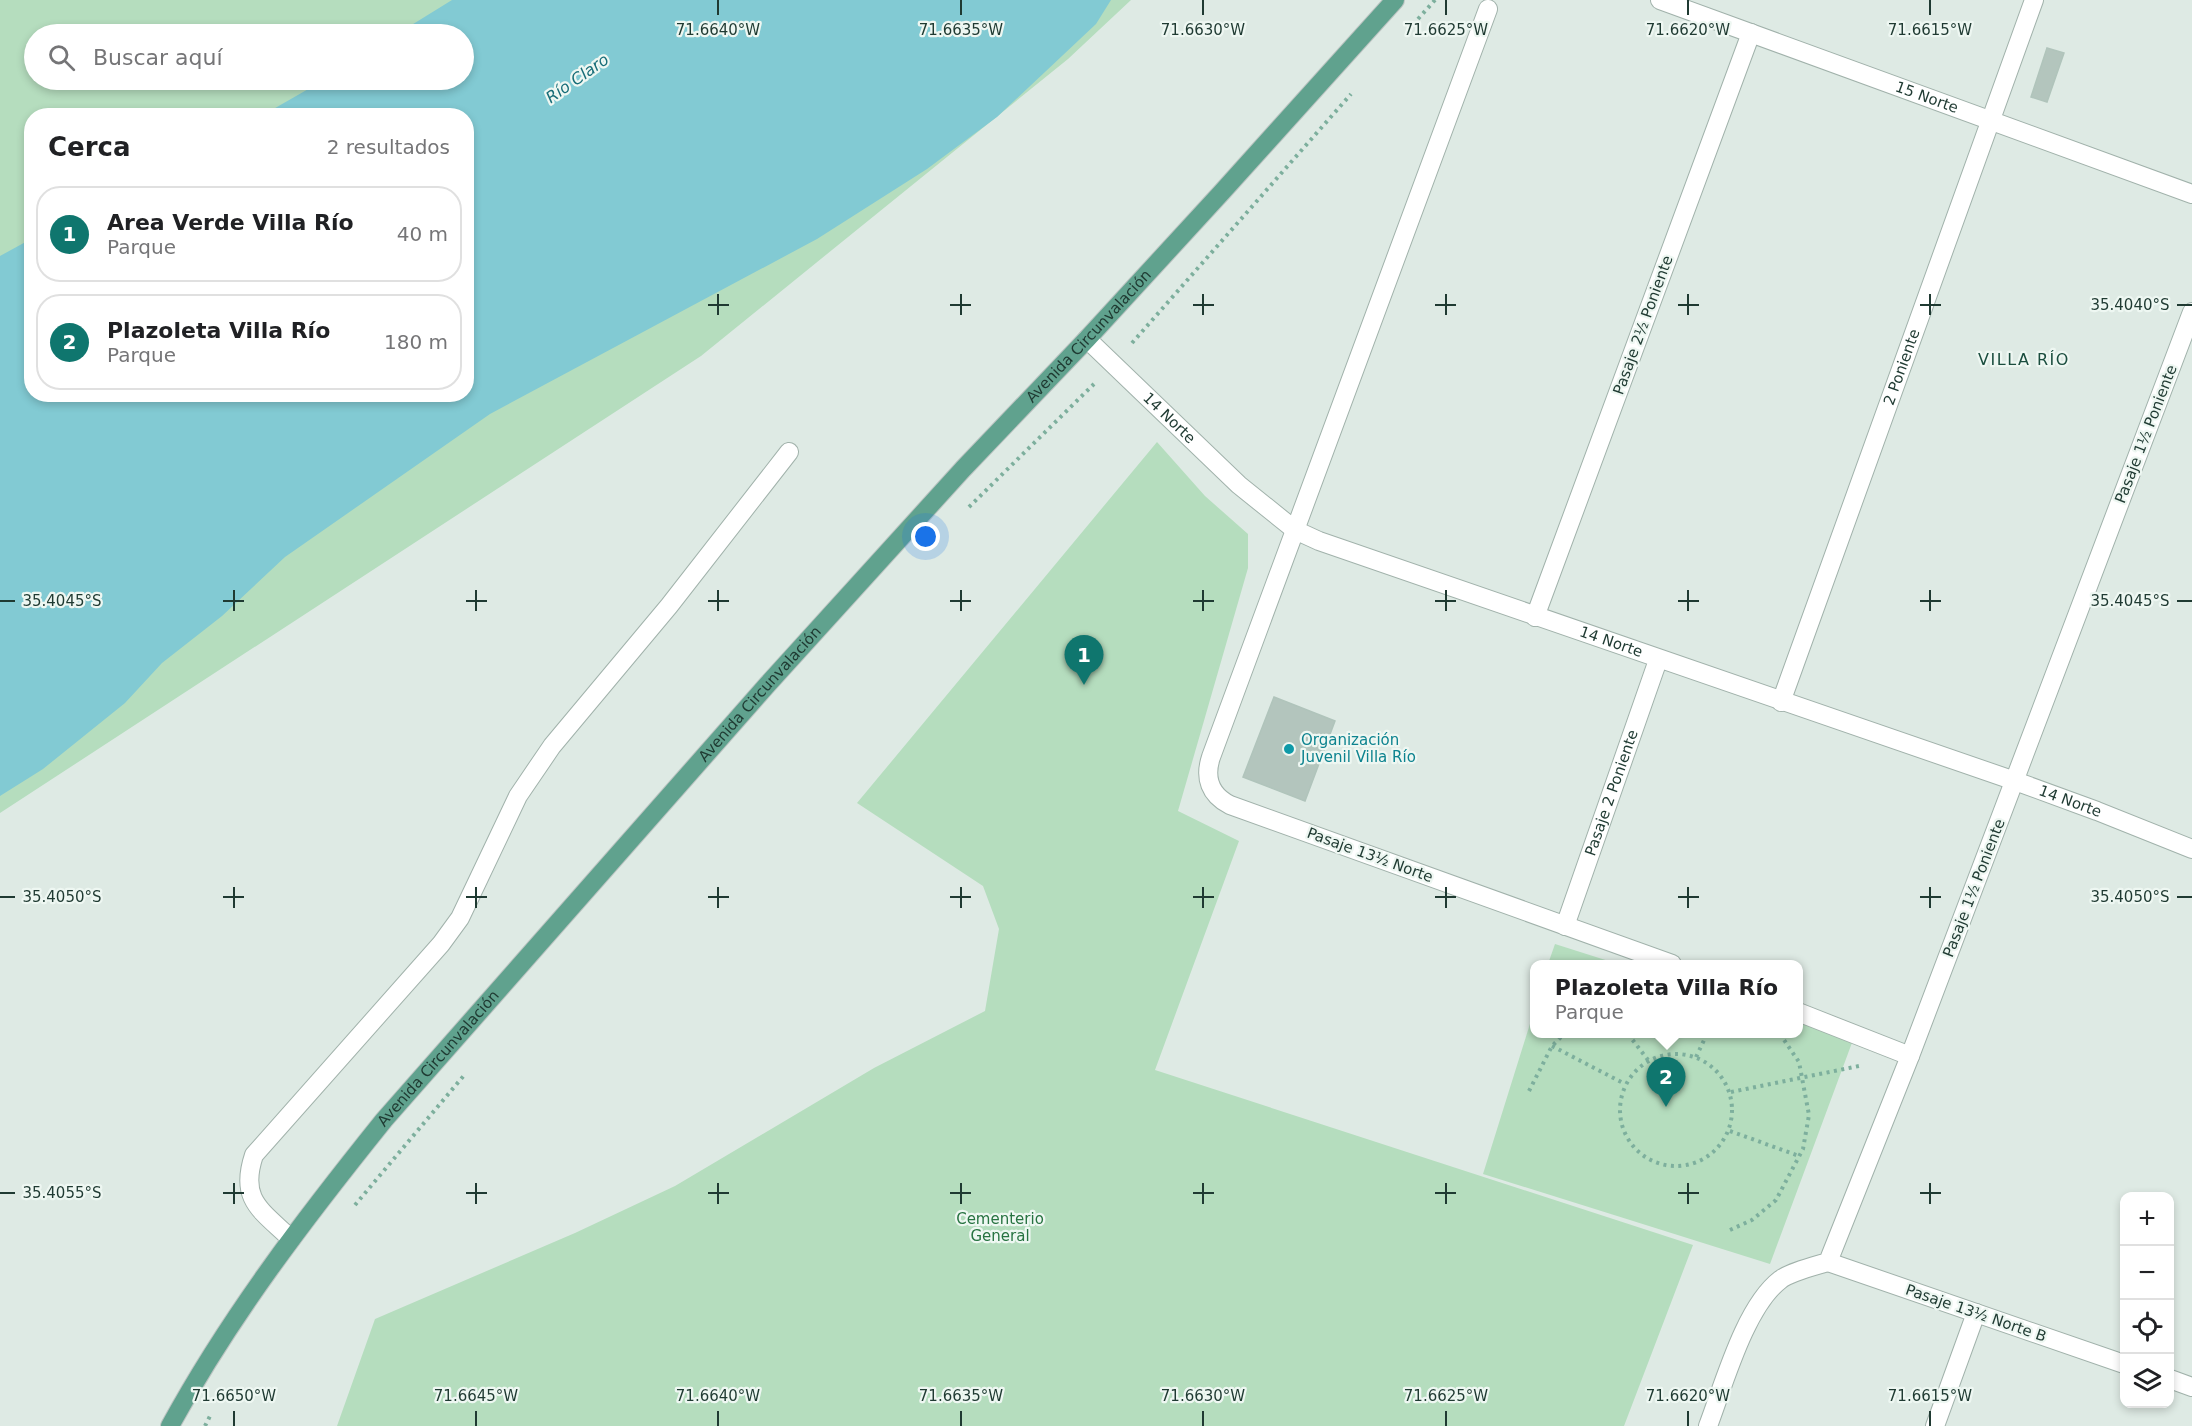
<!DOCTYPE html>
<html lang="es">
<meta charset="utf-8">
<style>
:root{--surface:#fff;--page:#f6f6f6;--text:#202124;--muted:#757577;--line:#e0e0e0;--accent:#0f766e}
body{margin:0;font-family:"DejaVu Sans",sans-serif;background:var(--page);color:var(--text)}
.controls{position:absolute;right:18px;bottom:18px;display:grid;overflow:hidden;border-radius:12px;box-shadow:0 3px 9px #0003}
.controls button{width:54px;height:54px;display:grid;place-items:center;padding:0;border:0;border-bottom:2px solid var(--line);background:var(--surface);color:var(--text);font:30px sans-serif}
.you{position:absolute;left:926px;top:537px;width:21px;height:21px;margin:-15px;border:4px solid #fff;border-radius:50%;background:#1a73e8;box-shadow:0 0 0 9px #1a73e833}
.badge{display:grid;place-items:center;width:39px;height:39px;border-radius:50%;background:var(--accent);color:#fff;font-size:20px;font-weight:700}
.pin{position:absolute;translate:-50% -50px;filter:drop-shadow(0 2px 3px #0008)}
.pin::after{content:'';position:absolute;top:32px;width:21px;height:18px;background:inherit;clip-path:polygon(0 0,100% 0,50% 100%)}
.popup{position:absolute;left:1530px;top:960px;width:273px;height:78px;box-sizing:border-box;display:grid;place-content:center;border-radius:12px;background:var(--surface);filter:drop-shadow(0 2px 4px #0005);font-size:20px;white-space:nowrap;color:var(--muted)}
.popup b{font-size:22px;color:var(--text)}
.popup::after{content:'';position:absolute;left:50%;top:100%;margin-left:-12px;border:12px solid transparent;border-top-color:var(--surface)}
.list{margin:0;padding:0;list-style:none}
h2{display:flex;justify-content:space-between;align-items:center;height:78px;margin:0;padding:0 24px;font-size:26px}
h2 small{font-size:20px;font-weight:400;color:var(--muted)}
.list li{display:grid;grid-template-columns:39px 1fr auto;gap:18px;align-items:center;box-sizing:border-box;height:96px;margin:0 12px 12px;padding:0 12px;border:2px solid var(--line);border-radius:24px}
.list b{display:block;font-size:22px;white-space:nowrap}
.list p{margin:0;font-size:20px;white-space:nowrap;color:var(--muted)}
.list em{font-size:20px;font-style:normal;color:var(--muted)}
.icon{flex:none;width:33px;height:33px;fill:none;stroke:currentColor;stroke-width:2;stroke-linecap:round;stroke-linejoin:round}
.map{position:relative;flex:none;width:2192px;height:1426px;overflow:hidden}
.search{position:absolute;background:var(--surface);box-shadow:0 3px 9px #0003;left:24px;top:24px;width:450px;height:66px;display:flex;align-items:center;gap:15px;box-sizing:border-box;padding:0 21px;border-radius:33px;color:var(--muted);font-size:22px}
.panel{position:absolute;background:var(--surface);box-shadow:0 3px 9px #0003;left:24px;top:108px;width:450px;height:294px;border-radius:24px}
.map>svg:first-child{display:block}
.green{fill:#b5ddbe;fill-rule:evenodd}
.water{fill:#82cad3}
.building{fill:#b3c5bd;stroke:#b0c4bb;stroke-width:1.5}
.lines{fill:none;stroke-linecap:round;stroke-linejoin:round}
.minor-casing{stroke:#a1b2ab;stroke-width:20}
.major-casing{stroke:#bcc4c2;stroke-width:20}
.path{stroke:#7daf9d;stroke-width:4;stroke-dasharray:3 4.5;stroke-linecap:butt}
.minor{stroke:#fff;stroke-width:18}
.major{stroke:#60a28e;stroke-width:18}
.ticks{fill:none;stroke:#1f3a32;stroke-width:2}
.culture-dot{fill:#0f9aa8;stroke:#eef7f2;stroke-width:2}
.labels{text-anchor:middle;stroke-width:4.5;stroke-linejoin:round;paint-order:stroke}
.street-label{font-size:15px;fill:#1f3a32;stroke:#eef7f2}
.culture-label{font-size:15px;fill:#0d838f;stroke:#eef7f2;text-anchor:start}
.park-label{font-size:15px;fill:#277341;stroke:#eef7f2}
.water-label{font-size:16px;font-style:italic;fill:#176d78;stroke:#eef7f2}
.neighbourhood-label{font-size:16px;letter-spacing:1.5px;fill:#1a4d3e;stroke:#eef7f2}
.ticks-label{font-size:15px;text-anchor:middle;fill:#1f3a32;stroke:#eef7f2;stroke-width:4.5;stroke-linejoin:round;paint-order:stroke}
</style>
<div class="map">
<svg width="2192" height="1426" viewBox="0 0 2192 1426">
<rect width="100%" height="100%" fill="#deeae4"/>
<g class="green">
<path d="M0 0H1131L1068 59 701 356 0 813ZM34 34H464V80H34ZM32 116H466V394H32Z"/>
<path d="M1157 442 1205 496 1248 534V568L1178 811 1239 841 1155 1070 1693 1245 1624 1426H337L375 1319 575 1233 675 1186 874 1068 985 1011 999 929 983 886 857 803Z"/>
<path d="M1555 944 1618 964H1548Z"/>
<path d="M1534 1011V1034H1798V1022L1853 1040 1770 1264 1483 1174Z"/>
</g>
<path class="water" d="M452 0H1111L1096 24 997 117 927 169 817 239 490 414 285 557 222 616 162 663 125 703 43 769 0 796V256L31 239 32 394H466V116L263 115 324 80H464V34H397Z"/>
<g class="building">
<path d="M2047 48 2064 53 2047 102 2031 97Z"/>
<path d="M1274 697 1335 721 1305 801 1243 777Z"/>
</g>
<g class="lines">
<defs>
<g id="minor">
<path id="s1" d="M1660 0 2192 194"/>
<path d="M1488 9 1211 757C1204 778 1210 795 1230 805L1672 964"/>
<path id="s2" d="M1087 339 1239 485 1295 530 1319 541 2015 781 2097 811 2192 849"/>
<path d="M1535 617 1751 33"/>
<path id="s3" d="M1781 702 2034 0"/>
<path id="s4" d="M1565 926 1658 660"/>
<path d="M1798 1012 1910 1056"/>
<path d="M291 1239C261 1210 239 1200 254 1155L441 944 460 918 518 796 552 746 669 606 789 452"/>
<path d="M1828 1262 2124 1364"/>
<path d="M2170 1379 2192 1387"/>
<path d="M1708 1426C1724 1384 1745 1307 1780 1280 1790 1272 1815 1266 1828 1262L1910 1056 2192 312"/>
<path d="M1935 1426 1976 1313"/>
</g>
<g id="major">
<path id="s5" d="M170 1426C230 1316 306 1217 384 1120L767 685 963 469 1087 339 1222 192 1395 0"/>
</g>
</defs>
<use href="#minor" class="minor-casing"/>
<use href="#major" class="major-casing"/>
<g class="path">
<path d="M1418 19 1435 0"/>
<path d="M1132 343 1351 94"/>
<path d="M969 507 1094 384"/>
<path d="M1628 1034 1648 1060"/>
<path d="M1552 1046 1625 1084"/>
<circle cx="1676" cy="1110" r="56"/>
<path d="M1696 1057 1707 1034"/>
<path d="M1529 1091 1552 1046 1564 1034"/>
<path d="M1731 1092 1859 1066"/>
<path d="M1730 1131 1799 1156"/>
<path d="M355 1205 466 1073"/>
<path d="M1730 1230 1752 1220 1776 1200 1803 1149 1809 1115 1799 1062 1780 1034"/>
<path d="M205 1426 210 1416"/>
</g>
<use href="#minor" class="minor"/>
<use href="#major" class="major"/>
</g>
<path class="ticks" d="M718 0V15M961 0V15M1203 0V15M1446 0V15M1688 0V15M1930 0V15M718 294V315M961 294V315M1203 294V315M1446 294V315M1688 294V315M1930 294V315M708 305H729M950 305H971M1193 305H1214M1435 305H1456M1678 305H1699M1920 305H1941M2177 305H2192M234 590V611M476 590V611M718 590V611M961 590V611M1203 590V611M1446 590V611M1688 590V611M1930 590V611M0 601H15M223 601H244M466 601H487M708 601H729M950 601H971M1193 601H1214M1435 601H1456M1678 601H1699M1920 601H1941M2177 601H2192M234 887V908M476 887V908M718 887V908M961 887V908M1203 887V908M1446 887V908M1688 887V908M1930 887V908M0 897H15M223 897H244M466 897H487M708 897H729M950 897H971M1193 897H1214M1435 897H1456M1678 897H1699M1920 897H1941M2177 897H2192M234 1183V1204M476 1183V1204M718 1183V1204M961 1183V1204M1203 1183V1204M1446 1183V1204M1688 1183V1204M1930 1183V1204M0 1193H15M223 1193H244M466 1193H487M708 1193H729M950 1193H971M1193 1193H1214M1435 1193H1456M1678 1193H1699M1920 1193H1941M234 1411V1426M476 1411V1426M718 1411V1426M961 1411V1426M1203 1411V1426M1446 1411V1426M1688 1411V1426M1930 1411V1426"/>
<circle class="culture-dot" cx="1289" cy="749" r="6"/>
<g class="labels">
<g class="street-label">
<text dy="5" stroke="none"><textPath href="#s1" startOffset="284">15 Norte</textPath></text>
<text transform="translate(1643 325) rotate(-70)" y="5">Pasaje 2½ Poniente</text>
<text dy="5" stroke="none"><textPath href="#s5" startOffset="1428">Avenida Circunvalación</textPath></text>
<text dy="5" stroke="none"><textPath href="#s3" startOffset="356">2 Poniente</textPath></text>
<text dy="5" stroke="none"><textPath href="#s2" startOffset="114">14 Norte</textPath></text>
<text transform="translate(2146 434) rotate(-69)" y="5">Pasaje 1½ Poniente</text>
<text dy="5" stroke="none"><textPath href="#s2" startOffset="618">14 Norte</textPath></text>
<text dy="5" stroke="none"><textPath href="#s5" startOffset="942">Avenida Circunvalación</textPath></text>
<text dy="5" stroke="none"><textPath href="#s4" startOffset="141">Pasaje 2 Poniente</textPath></text>
<text dy="5" stroke="none"><textPath href="#s2" startOffset="1104">14 Norte</textPath></text>
<text transform="translate(1370 855) rotate(20)" y="5">Pasaje 13½ Norte</text>
<text transform="translate(1974 888) rotate(-69)" y="5">Pasaje 1½ Poniente</text>
<text dy="5" stroke="none"><textPath href="#s5" startOffset="456">Avenida Circunvalación</textPath></text>
<text transform="translate(1976 1313) rotate(19)" y="5">Pasaje 13½ Norte B</text>
</g>
<g class="culture-label">
<text x="1301" y="745">Organización<tspan x="1301" dy="17">Juvenil Villa Río</tspan></text>
</g>
<g class="park-label">
<text x="1000" y="1224">Cementerio<tspan x="1000" dy="17">General</tspan></text>
</g>
<g class="water-label">
<text transform="translate(577 78) rotate(-35)" y="6">Río Claro</text>
</g>
<g class="neighbourhood-label">
<text x="2024" y="365">VILLA RÍO</text>
</g>
</g>
<g class="ticks-label">
<text x="718" y="35">71.6640°W</text>
<text x="961" y="35">71.6635°W</text>
<text x="1203" y="35">71.6630°W</text>
<text x="1446" y="35">71.6625°W</text>
<text x="1688" y="35">71.6620°W</text>
<text x="1930" y="35">71.6615°W</text>
<text x="2130" y="310">35.4040°S</text>
<text x="62" y="606">35.4045°S</text>
<text x="2130" y="606">35.4045°S</text>
<text x="62" y="902">35.4050°S</text>
<text x="2130" y="902">35.4050°S</text>
<text x="62" y="1198">35.4055°S</text>
<text x="234" y="1401">71.6650°W</text>
<text x="476" y="1401">71.6645°W</text>
<text x="718" y="1401">71.6640°W</text>
<text x="961" y="1401">71.6635°W</text>
<text x="1203" y="1401">71.6630°W</text>
<text x="1446" y="1401">71.6625°W</text>
<text x="1688" y="1401">71.6620°W</text>
<text x="1930" y="1401">71.6615°W</text>
</g>
</svg>
<div class="controls">
<button>+</button>
<button>−</button>
<button><svg class="icon" aria-label="locate" viewBox="0 0 24 24"><circle cx="12" cy="12" r="6"/><path d="M12 2v4M12 18v4M2 12h4M18 12h4"/></svg></button>
<button><svg class="icon" aria-label="layers" viewBox="0 0 24 24"><path d="M12 4l9 5-9 5-9-5zM3 14l9 5 9-5"/></svg></button>
</div>
<div class="you"></div>
<div class="pin badge" style="left:1084px;top:685px">1</div>
<div class="pin badge" style="left:1666px;top:1107px">2</div>
<div class="popup"><b>Plazoleta Villa Río</b>Parque</div>
<div class="search"><svg class="icon" aria-label="search" viewBox="0 0 24 24"><circle cx="10" cy="10" r="6"/><path d="M15 15l6 6"/></svg>Buscar aquí</div>
<section class="panel">
<h2>Cerca<small>2 resultados</small></h2>
<ul class="list">
<li><span class="badge">1</span><div><b>Area Verde Villa Río</b><p>Parque</p></div><em>40 m</em></li>
<li><span class="badge">2</span><div><b>Plazoleta Villa Río</b><p>Parque</p></div><em>180 m</em></li>
</ul>
</section>
</div>
